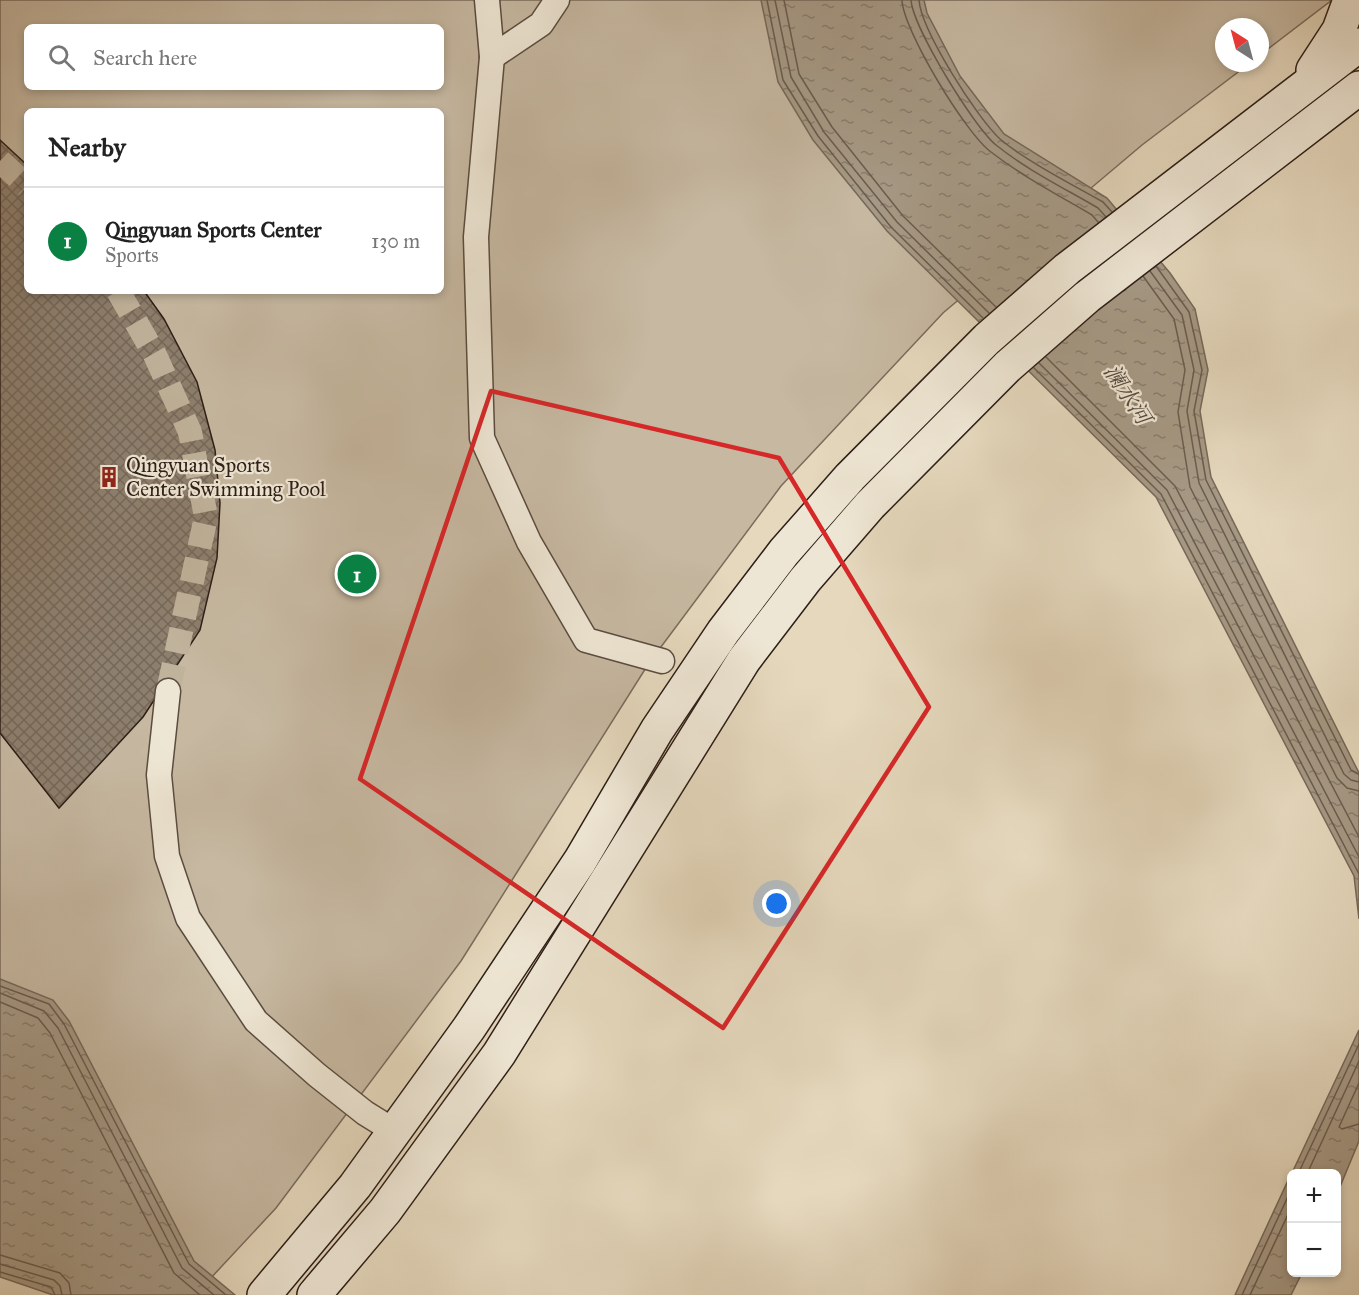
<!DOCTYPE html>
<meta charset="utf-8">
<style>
:root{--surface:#fff;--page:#f6f6f6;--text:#222;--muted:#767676;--line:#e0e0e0;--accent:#0b8043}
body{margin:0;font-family:"IM FELL Great Primer","Noto Serif SC",serif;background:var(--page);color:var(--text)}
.controls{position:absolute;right:18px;bottom:18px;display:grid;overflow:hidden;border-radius:9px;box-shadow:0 3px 9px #0003}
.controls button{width:54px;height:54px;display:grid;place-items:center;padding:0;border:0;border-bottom:2px solid var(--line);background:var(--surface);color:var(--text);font:30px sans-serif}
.compass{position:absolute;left:1215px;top:18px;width:54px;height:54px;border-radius:50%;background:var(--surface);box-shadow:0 3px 9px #0003;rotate:324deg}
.you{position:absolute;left:777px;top:904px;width:21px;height:21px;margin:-15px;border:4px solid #fff;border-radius:50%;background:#1a73e8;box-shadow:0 0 0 9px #1a73e833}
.badge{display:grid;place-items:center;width:39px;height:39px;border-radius:50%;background:var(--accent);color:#fff;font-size:20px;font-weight:700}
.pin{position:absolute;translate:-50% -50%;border:3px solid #fff;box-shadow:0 2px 6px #0006}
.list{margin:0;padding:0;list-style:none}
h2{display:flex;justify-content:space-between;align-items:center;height:78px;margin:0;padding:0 24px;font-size:26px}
h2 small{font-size:20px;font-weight:400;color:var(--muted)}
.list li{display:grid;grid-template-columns:39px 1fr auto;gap:18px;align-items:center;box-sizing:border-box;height:108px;padding:0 24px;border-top:2px solid var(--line)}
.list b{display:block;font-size:22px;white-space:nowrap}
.list p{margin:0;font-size:20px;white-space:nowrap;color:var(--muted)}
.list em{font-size:20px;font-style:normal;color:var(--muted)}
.icon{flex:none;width:33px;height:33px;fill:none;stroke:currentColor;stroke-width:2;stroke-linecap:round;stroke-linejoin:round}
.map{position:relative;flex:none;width:1359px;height:1295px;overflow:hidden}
.search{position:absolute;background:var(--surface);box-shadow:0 3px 9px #0003;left:24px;top:24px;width:420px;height:66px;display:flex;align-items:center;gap:15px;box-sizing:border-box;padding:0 21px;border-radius:9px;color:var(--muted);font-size:22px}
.panel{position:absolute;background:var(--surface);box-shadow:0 3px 9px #0003;left:24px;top:108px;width:420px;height:186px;border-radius:9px}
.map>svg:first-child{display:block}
.green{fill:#c6b8a1;stroke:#7a6b5c;stroke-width:1.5;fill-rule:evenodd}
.water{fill:url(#water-ripples);stroke:#766859;stroke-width:1.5}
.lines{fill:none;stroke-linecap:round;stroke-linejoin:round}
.shore{stroke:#6a5c4e;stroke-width:1.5}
.building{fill:url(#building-cross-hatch);stroke:#2d1e17;stroke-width:1.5}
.street-tunnel{stroke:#c0b39c;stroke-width:24;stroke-dasharray:24 12;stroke-linecap:butt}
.street-casing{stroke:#5b4c40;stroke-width:27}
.secondary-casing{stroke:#2d1e17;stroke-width:36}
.street{stroke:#eee6d4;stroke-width:24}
.secondary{stroke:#eee6d4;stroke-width:33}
.marked{fill:none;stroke:#d62828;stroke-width:4.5;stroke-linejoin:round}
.labels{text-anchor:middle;stroke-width:4.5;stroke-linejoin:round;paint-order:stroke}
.poi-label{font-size:21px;fill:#2d1e17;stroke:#eee6d4;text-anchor:start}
.water-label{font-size:22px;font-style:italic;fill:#57493e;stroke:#eee6d4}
</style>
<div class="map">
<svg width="1359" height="1295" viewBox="0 0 1359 1295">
<defs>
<pattern id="water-ripples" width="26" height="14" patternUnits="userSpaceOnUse" patternTransform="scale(1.5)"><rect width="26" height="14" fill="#a69985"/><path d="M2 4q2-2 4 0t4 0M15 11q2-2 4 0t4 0" fill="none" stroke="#887c6c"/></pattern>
<pattern id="building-cross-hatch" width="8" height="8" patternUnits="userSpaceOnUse" patternTransform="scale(1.5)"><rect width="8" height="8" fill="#8d7f6d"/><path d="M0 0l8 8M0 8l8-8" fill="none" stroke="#746759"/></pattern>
</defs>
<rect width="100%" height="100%" fill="#e5d8bd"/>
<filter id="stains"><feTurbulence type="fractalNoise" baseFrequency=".00333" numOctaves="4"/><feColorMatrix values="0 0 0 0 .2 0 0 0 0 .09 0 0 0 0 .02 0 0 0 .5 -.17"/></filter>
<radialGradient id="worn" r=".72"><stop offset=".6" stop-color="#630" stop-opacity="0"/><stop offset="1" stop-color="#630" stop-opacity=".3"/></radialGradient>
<path class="green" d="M0 0H1332L1260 55V27H1224V63H1250L1142 145 943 313 781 486 649 663 461 961 276 1208 195 1295 0 1215ZM27 27H441V87H27ZM27 111H441V291H27Z"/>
<g class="water">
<path d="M761 0H924L927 13 960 76 1004 134 1107 198 1170 273 1195 309 1208 370 1200 411 1211 477 1359 773V919L1354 876 1156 497 887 231 813 140 778 82Z"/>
<path d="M0 979 53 1000 69 1021 194 1261 235 1295H53L0 1277Z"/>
<path d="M1359 1030V1141L1337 1194 1336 1174 1292 1173Z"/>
<path d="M1291 1174 1292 1272 1302 1273 1291 1295H1235Z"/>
</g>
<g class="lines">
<g class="shore">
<path d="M767 0 783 80 818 136 891 227 983 318"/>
<path d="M775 0 791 77 824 132 897 222 989 313"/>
<path d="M784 0 799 74 832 127 903 216 996 307"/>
<path d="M902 0C903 30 966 134 991 152 1022 176 1058 195 1092 215L1098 222"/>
<path d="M911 0C913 28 974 127 996 145 1027 170 1064 188 1098 208L1106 217"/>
<path d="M919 0C921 30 977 118 1000 139 1026 161 1073 185 1103 202L1112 212"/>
<path d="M1156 266 1189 312 1202 370 1194 411 1206 480 1351 770 1359 774"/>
<path d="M1150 271 1182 315 1194 370 1187 411 1199 483 1344 774 1351 780 1359 782"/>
<path d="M1143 276 1174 319 1185 370 1178 412 1190 487 1337 778 1347 788 1359 791"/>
<path d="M1046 357 1175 486 1359 837"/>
<path d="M1039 363 1167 490 1359 857"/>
<path d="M1034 368 1161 494 1359 874"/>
<path d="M0 986 49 1004 64 1024 189 1264 226 1295"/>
<path d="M0 993 44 1011 58 1028 182 1268 214 1295"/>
<path d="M0 1002 38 1018 50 1033 174 1273 200 1295"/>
<path d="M1359 1083 1339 1127 1342 1129 1359 1124"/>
<path d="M1298 1174 1359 1044"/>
<path d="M1307 1174 1359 1061"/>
<path d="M0 1255 60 1273 69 1283 71 1295"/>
<path d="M0 1264 54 1280 60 1286 62 1295"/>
<path d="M0 1272 51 1287 55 1295"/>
<path d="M1242 1295 1292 1188"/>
<path d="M1250 1295 1292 1206"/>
</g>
</g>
<path class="building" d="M0 140 27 165V291H144L164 319 197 382 215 450 220 503 217 558 200 630 143 717 59 808 0 733Z"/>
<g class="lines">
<g class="street-tunnel">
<path d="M0 161 27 186"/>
<path d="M118 291 155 355 190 432 206 517 168 691"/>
</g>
<defs>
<g id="street">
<path d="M487 0 492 57 476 237 482 438 529 542 586 640 662 661"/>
<path d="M492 57 541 24 557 0"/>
<path d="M168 691 159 775 167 856 188 918 256 1021 317 1075 365 1113 394 1131"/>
</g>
<g id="secondary">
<path d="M1313 70 1339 30 1350 0"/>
<path d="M264 1295 355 1186 469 1028 580 861 657 730 723 632 784 552 850 477 987 339 1067 269 1359 45"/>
<path d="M314 1295 385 1211 499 1054 744 660 805 580 870 505 1007 367 1087 297 1359 88"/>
</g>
</defs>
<use href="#street" class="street-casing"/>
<use href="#secondary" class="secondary-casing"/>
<use href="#street" class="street"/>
<use href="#secondary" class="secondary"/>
</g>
<path class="marked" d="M491 391 779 458 929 707 723 1028 360 779Z"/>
<defs>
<symbol id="building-bare" viewBox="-9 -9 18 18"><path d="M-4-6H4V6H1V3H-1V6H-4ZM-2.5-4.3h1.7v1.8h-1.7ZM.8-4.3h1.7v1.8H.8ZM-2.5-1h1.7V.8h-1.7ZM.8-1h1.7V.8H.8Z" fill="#8f2418" stroke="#eee6d4" stroke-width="2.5" paint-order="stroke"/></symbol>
</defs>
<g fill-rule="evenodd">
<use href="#building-bare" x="94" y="462" width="30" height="30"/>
</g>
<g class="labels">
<g class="poi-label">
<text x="126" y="472">Qingyuan Sports<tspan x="126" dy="24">Center Swimming Pool</tspan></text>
</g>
<g class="water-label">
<text transform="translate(1128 394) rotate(57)" y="8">澜水河</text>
</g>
</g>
<rect width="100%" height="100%" filter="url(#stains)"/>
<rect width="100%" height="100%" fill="url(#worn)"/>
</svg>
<div class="controls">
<button>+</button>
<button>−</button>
</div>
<svg class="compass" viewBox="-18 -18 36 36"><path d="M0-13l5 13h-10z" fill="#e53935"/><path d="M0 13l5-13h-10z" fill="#767676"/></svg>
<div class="you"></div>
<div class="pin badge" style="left:357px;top:574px">1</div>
<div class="search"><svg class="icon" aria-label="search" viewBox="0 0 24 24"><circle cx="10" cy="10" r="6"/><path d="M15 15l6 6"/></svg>Search here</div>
<section class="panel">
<h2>Nearby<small></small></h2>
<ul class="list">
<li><span class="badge">1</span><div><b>Qingyuan Sports Center</b><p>Sports</p></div><em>130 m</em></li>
</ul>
</section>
</div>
